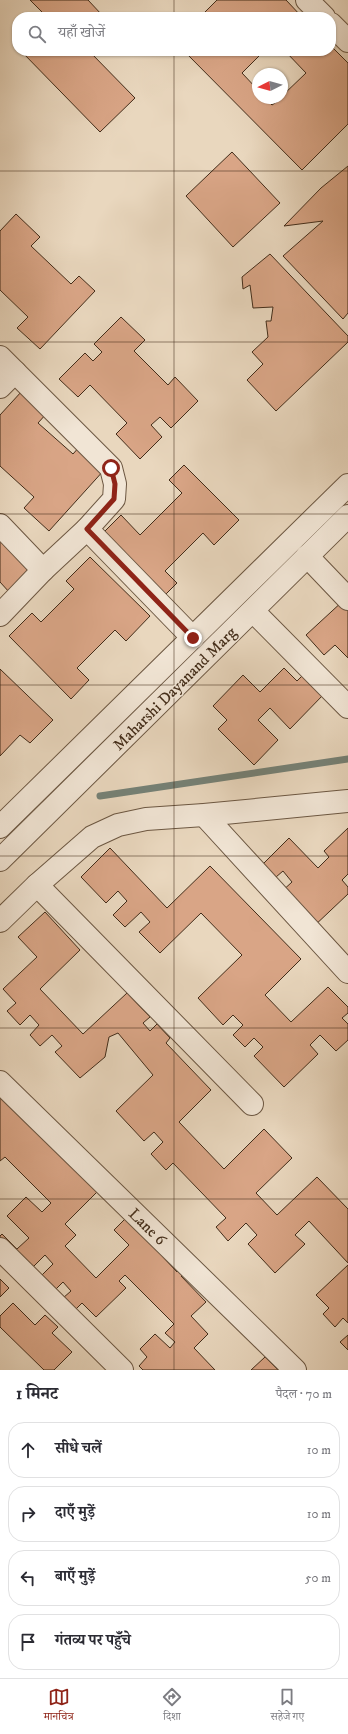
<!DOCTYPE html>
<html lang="hi">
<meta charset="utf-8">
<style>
:root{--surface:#fff;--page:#f2f2f3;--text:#2b2b33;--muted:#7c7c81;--line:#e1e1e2;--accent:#8f2418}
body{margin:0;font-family:"IM FELL DW Pica","Noto Serif Devanagari",serif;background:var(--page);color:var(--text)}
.compass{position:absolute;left:252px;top:68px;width:36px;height:36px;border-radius:50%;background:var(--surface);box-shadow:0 1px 3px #0004;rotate:264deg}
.stop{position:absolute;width:12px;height:12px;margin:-9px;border:3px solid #8f2418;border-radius:50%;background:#fff}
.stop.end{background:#8f2418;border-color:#fff;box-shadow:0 1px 4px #0008}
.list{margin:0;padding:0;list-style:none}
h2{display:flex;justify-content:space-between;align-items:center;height:52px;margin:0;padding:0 16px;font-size:17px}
h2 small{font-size:13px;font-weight:400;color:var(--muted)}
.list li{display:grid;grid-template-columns:26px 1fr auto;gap:12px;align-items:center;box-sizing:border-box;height:56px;margin:0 8px 8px;padding:0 8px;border:1px solid var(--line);border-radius:16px}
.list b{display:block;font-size:15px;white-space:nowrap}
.list em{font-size:13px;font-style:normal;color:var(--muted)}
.icon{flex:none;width:22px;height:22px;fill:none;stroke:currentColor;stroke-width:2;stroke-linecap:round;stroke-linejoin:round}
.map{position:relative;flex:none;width:348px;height:1370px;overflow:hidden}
.search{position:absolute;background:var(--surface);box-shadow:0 1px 3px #0004;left:12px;right:12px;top:12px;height:44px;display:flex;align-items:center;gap:10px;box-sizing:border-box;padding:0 14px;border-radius:16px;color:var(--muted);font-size:15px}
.sheet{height:308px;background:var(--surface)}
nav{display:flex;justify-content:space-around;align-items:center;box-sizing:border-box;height:56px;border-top:1px solid var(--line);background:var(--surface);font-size:11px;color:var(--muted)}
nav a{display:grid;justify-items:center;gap:2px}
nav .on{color:var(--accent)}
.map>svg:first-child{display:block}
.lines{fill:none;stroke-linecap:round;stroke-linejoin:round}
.stream{stroke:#758176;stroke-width:7}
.building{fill:#d9a586;stroke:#422c19}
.minor-casing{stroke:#6c5742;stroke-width:24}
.tertiary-casing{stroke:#6c5742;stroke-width:24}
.minor{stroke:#f1e5d5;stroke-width:22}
.tertiary{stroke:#f1e5d5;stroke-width:22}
.route{stroke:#8f2418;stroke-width:5}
.grid{fill:none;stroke:#422c19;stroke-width:1;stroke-opacity:0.55}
.labels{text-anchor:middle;stroke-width:3;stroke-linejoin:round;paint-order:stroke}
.street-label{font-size:16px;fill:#422c19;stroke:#f1e5d5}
</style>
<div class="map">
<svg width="348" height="1370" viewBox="0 0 348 1370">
<rect width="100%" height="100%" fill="#e9d7be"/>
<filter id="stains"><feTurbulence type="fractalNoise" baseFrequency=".005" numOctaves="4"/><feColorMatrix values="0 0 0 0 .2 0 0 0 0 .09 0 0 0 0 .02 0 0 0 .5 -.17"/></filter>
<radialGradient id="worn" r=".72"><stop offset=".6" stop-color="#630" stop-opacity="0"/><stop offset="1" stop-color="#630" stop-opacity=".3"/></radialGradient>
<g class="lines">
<path class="stream" d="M100 796 348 759"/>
</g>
<g class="building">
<path d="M30 0H88L102 15 100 17H38L43 13Z"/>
<path d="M217 0H286L302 17H200Z"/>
<path d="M331 46 348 63V124L302 170 184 51H264L242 73 258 90V98H265L272 105 282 98V96L306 73 285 51H331Z"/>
<path d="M21 51H89L135 98 100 132Z"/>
<path d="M232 152 280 203 233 247 186 196Z"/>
<path d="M348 166V313L343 319 283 256 323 221 284 226 321 188Z"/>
<path d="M16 214 40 237 31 246 71 284 79 276 95 291 40 349 17 328 28 317 0 290V231Z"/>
<path d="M270 254 348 336V342L276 411 247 380 263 364 252 352 268 337 266 321H271L273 307 253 308 250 285 243 289 242 277Z"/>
<path d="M121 317 145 340 134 351 168 385 175 377 198 401 171 428 160 417 151 425 162 437 140 459 116 434 127 423 90 385 78 397 59 379 85 353 93 361 102 352 94 344Z"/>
<path d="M22 391 47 413 38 423 73 454 80 446 105 469 49 531 24 508 34 497 0 466V415Z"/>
<path d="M184 465 239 520 214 545 203 533 165 571 177 583 165 595 104 532 121 515 140 535 182 493 169 480Z"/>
<path d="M0 533 35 569 10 593 0 582Z"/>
<path d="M90 557 150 616 126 641 115 630 77 668 89 680 71 699 9 636 32 613 41 622 74 589 66 581Z"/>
<path d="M344 600 348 605V658L335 645 324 655 306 635Z"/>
<path d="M284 668 297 681 304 674 324 694 290 729 270 708 258 720 278 740 254 765 218 729 227 720 213 706 243 675 260 692Z"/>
<path d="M0 669 53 720 30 743 20 735 0 756Z"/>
<path d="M348 828V874L342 880 348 887V894L312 928 280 893 292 882 283 871 276 877 263 864 289 838 318 868 329 857 324 851Z"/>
<path d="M110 848 167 908 210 866 301 959 265 995 291 1022 328 987 348 1007V1013L342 1018 348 1024V1040L336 1051 320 1035 310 1045 318 1054 284 1087 254 1056 263 1047 254 1038 245 1047 233 1035 243 1025 233 1015 223 1025 198 998 242 955 201 913 160 953 139 932 150 922 141 912 125 927 113 915 127 901 118 891 106 903 81 877Z"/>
<path d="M45 912 80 950 40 989 83 1034 127 993 150 1017 143 1023 150 1031 157 1024 170 1038 166 1043 211 1090 179 1122 224 1169 264 1129 292 1158 256 1193 277 1215 317 1177 348 1209V1263L309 1221 295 1235 305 1244 275 1273 248 1244 257 1235 246 1223 228 1241 216 1227 226 1218 173 1163 166 1170 151 1154 163 1142 154 1132 144 1141 116 1111 153 1075 118 1033 109 1037 105 1057 80 1078 55 1052 62 1046 52 1035 40 1046 30 1035 39 1025 30 1015 20 1025 7 1011 16 1003 3 989 37 957 18 937Z"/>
<path d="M0 1085 101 1188 65 1224 76 1235 65 1246 96 1278 129 1245 114 1230 126 1218 168 1251 162 1256 177 1272 181 1267 185 1272 181 1276 206 1302 191 1316 208 1334 194 1348 215 1370H143L139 1366 147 1357 140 1349 155 1334 170 1348 175 1342 165 1333 174 1324 125 1275 119 1281 126 1288 96 1317 82 1303 75 1310 63 1298 71 1291 63 1282 52 1293 38 1279 53 1264 45 1255 28 1272 0 1243V1236L2 1234 17 1249 29 1238 7 1216 26 1197 42 1212 51 1203 5 1157 0 1161Z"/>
<path d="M348 1265V1323L343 1318 335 1327 323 1314 329 1308 316 1295Z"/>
<path d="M0 1279 9 1288 0 1297Z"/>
<path d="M13 1303 35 1325 45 1315 58 1327 52 1333 72 1352 54 1370H44L0 1327V1316Z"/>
<path d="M348 1335V1350L340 1342Z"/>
<path d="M265 1357 278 1370H251Z"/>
</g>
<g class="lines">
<defs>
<g id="minor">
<path d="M307 0 324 17"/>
<path d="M331 24 348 41"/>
<path d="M0 357 111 468 115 484 114 499 87 529 43 570 0 615"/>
<path d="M0 387 15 372"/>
<path d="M0 525 43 570"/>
<path d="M87 529 193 638"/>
<path d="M307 556 348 599"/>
<path d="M253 611 348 707"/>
<path d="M204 815 348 972"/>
<path d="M37 885 252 1104"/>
<path d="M0 921 37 885 92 837 118 825 146 819 204 815 348 801"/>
<path d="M0 1082 295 1370"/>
<path d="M0 1249 122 1370"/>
</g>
<g id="tertiary">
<path d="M0 827 348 485"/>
<path d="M0 860 348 516"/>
</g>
</defs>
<use href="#minor" class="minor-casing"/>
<use href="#tertiary" class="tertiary-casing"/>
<use href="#minor" class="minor"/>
<use href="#tertiary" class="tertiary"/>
</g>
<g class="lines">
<path class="route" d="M111 468 115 484 114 499 87 529 193 638"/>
</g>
<path class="grid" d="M174 0V17M174 51V1370M0 171H348M0 342H348M0 514H348M0 685H348M0 856H348M0 1028H348M0 1199H348"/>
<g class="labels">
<g class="street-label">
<text transform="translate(174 688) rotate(-45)" y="6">Maharshi Dayanand Marg</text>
<text transform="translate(148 1226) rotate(44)" y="6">Lane 6</text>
</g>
</g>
<rect width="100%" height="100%" filter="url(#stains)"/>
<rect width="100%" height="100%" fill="url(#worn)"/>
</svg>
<svg class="compass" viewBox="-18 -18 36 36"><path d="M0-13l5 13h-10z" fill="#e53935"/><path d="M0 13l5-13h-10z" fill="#7c7c81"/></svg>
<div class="stop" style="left:111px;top:468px"></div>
<div class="stop end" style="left:193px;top:638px"></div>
<div class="search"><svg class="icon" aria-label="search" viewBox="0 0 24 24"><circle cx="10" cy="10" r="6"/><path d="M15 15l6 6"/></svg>यहाँ खोजें</div>
</div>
<section class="sheet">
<h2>1 मिनट<small>पैदल · 70 m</small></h2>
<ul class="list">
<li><svg class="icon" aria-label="ahead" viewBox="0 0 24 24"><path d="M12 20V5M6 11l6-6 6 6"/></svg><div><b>सीधे चलें</b></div><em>10 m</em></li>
<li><svg class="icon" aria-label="right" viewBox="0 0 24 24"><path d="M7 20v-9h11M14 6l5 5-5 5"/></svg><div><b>दाएँ मुड़ें</b></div><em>10 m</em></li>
<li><svg class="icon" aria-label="left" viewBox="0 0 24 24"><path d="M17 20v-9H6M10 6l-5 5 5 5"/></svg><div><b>बाएँ मुड़ें</b></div><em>50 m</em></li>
<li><svg class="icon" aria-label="arrive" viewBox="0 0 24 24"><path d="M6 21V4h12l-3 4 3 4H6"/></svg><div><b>गंतव्य पर पहुँचे</b></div></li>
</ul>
</section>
<nav>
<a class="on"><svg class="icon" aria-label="map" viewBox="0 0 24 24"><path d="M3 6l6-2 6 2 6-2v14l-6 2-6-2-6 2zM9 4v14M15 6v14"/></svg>मानचित्र</a>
<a><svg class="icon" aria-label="directions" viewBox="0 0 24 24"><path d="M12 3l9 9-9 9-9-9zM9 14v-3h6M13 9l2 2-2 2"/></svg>दिशा</a>
<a><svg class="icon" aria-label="saved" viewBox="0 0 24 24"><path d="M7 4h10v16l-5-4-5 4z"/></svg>सहेजे गए</a>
</nav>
